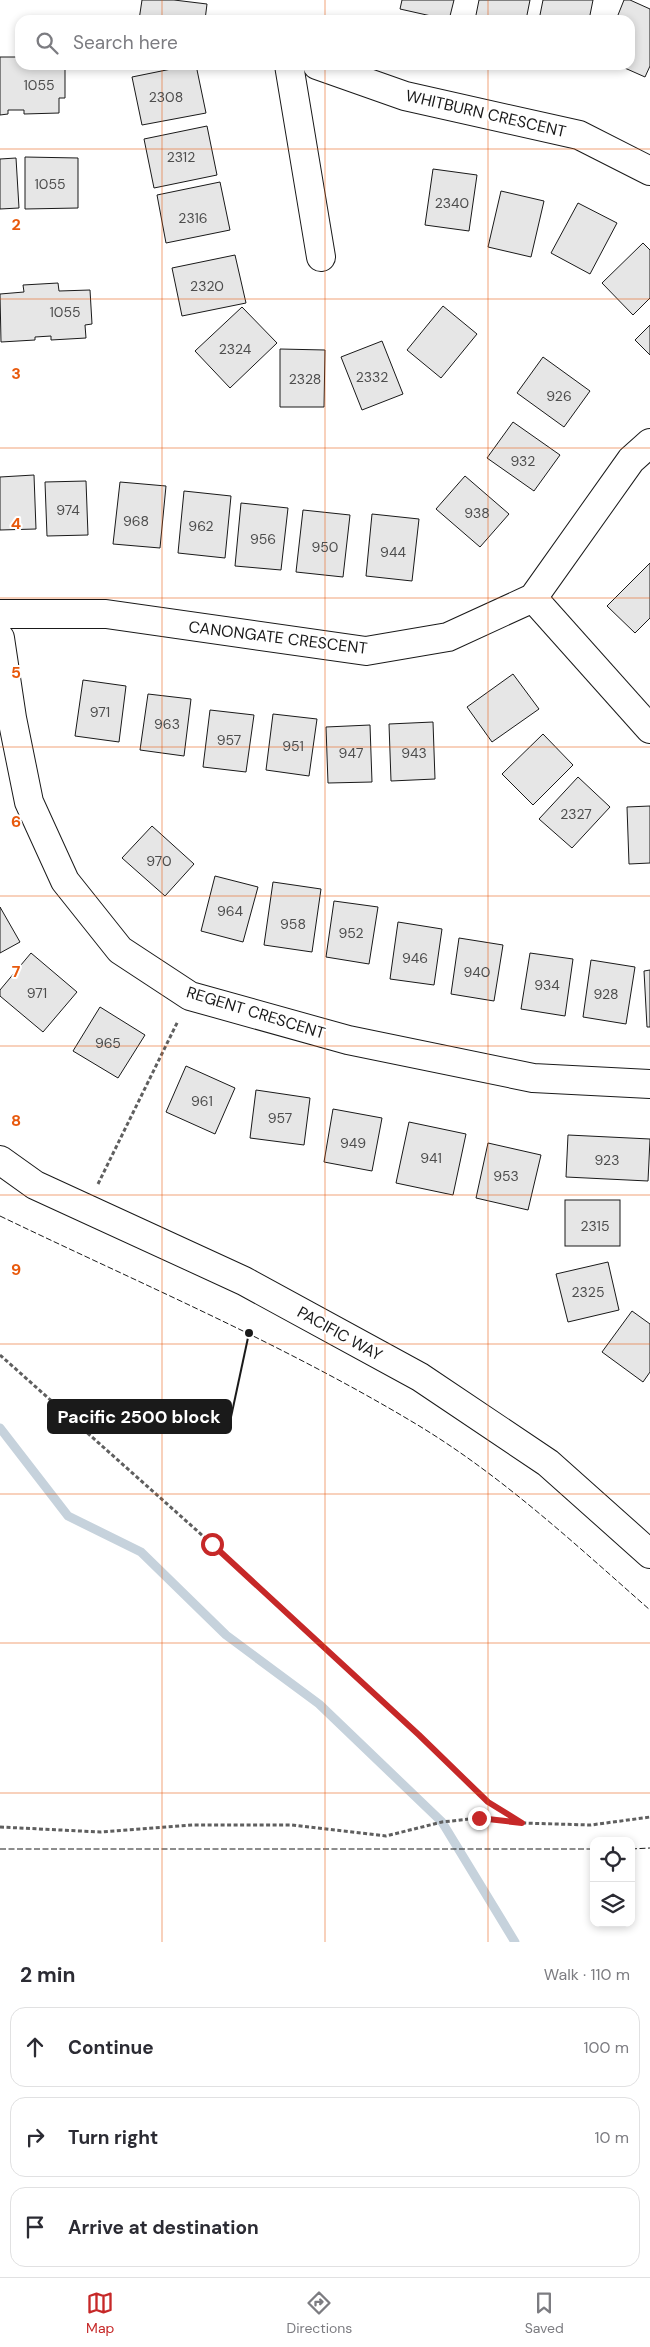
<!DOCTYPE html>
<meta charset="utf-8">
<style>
:root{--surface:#fff;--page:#f2f2f3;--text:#2b2b33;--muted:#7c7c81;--line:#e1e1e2;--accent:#c62828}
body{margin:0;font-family:"DM Sans",sans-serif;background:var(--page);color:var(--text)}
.controls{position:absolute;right:15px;bottom:15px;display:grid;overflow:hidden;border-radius:10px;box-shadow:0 2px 8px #0003}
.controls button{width:45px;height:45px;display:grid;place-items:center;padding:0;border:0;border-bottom:1px solid var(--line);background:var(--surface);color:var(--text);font:25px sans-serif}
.stop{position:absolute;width:15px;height:15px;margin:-11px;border:4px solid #c62828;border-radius:50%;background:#fff}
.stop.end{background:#c62828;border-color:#fff;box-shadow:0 1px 5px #0008}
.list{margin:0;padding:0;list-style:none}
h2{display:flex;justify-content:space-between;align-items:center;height:65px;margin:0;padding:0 20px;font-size:21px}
h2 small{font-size:16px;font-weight:400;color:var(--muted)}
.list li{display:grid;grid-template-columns:32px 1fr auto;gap:15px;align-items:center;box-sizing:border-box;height:80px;margin:0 10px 10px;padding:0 10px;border:1px solid var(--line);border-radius:15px}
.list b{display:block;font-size:19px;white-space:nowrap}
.list em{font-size:16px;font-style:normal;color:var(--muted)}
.icon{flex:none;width:28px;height:28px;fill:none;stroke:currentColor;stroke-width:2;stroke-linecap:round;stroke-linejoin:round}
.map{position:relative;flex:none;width:650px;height:1942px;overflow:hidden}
.search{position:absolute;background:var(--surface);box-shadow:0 2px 8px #0003;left:15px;right:15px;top:15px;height:55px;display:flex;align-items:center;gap:12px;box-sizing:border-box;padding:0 18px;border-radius:15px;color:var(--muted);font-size:19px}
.sheet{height:335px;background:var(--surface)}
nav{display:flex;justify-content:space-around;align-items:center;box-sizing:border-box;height:70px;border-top:1px solid var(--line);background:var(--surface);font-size:14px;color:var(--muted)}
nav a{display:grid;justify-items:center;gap:2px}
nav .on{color:var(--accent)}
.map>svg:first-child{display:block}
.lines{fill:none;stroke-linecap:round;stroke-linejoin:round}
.stream{stroke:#c6d2dc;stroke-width:9}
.building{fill:#e6e6e6;stroke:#1a1a1a}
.minor-casing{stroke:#1a1a1a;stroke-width:30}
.path{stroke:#5f5f5f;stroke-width:3;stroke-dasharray:4 2.5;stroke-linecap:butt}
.minor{stroke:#fff;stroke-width:28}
.fence{stroke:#1a1a1a;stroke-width:1;stroke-dasharray:6 2.5;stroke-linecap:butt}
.route{stroke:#c62828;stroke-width:6}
.grid{fill:none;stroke:#e8590c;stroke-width:1;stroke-opacity:0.55}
.labels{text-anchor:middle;stroke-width:4;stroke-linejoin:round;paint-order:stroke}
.number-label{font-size:14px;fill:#4d4d4d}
.street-label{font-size:16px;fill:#1a1a1a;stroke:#fff}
.grid-label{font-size:16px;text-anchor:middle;font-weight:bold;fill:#e8590c;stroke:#fff;stroke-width:4;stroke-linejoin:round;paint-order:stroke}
.leader{fill:none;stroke:#1a1a1a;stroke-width:2}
.callout-dot{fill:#1a1a1a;stroke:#fff;stroke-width:2}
.callout{fill:#1a1a1a;stroke:#1a1a1a;stroke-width:2}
.callout-label{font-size:18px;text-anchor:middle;font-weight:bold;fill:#fff}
</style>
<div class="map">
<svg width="650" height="1942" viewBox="0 0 650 1942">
<rect width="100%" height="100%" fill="#fff"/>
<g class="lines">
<path class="stream" d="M0 1428 68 1516 141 1552 226 1635 319 1704 442 1822 515 1942"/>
</g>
<g class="building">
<path d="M142 0H174L207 4 205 20H139Z"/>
<path d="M402 0H454L449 20 400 9Z"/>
<path d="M479 0H530L526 20H475Z"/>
<path d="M543 0H593L589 20H539Z"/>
<path d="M624 0H630L650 9V66L645 77 618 65H630V20H616Z"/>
<path d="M0 57H20V65H65V98H59V113L24 114V110H8V114L0 115Z"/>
<path d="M191 65H196L206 113 142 125 132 77Z"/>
<path d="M207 126 217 175 154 188 144 139Z"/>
<path d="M25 157 78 158V208L25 209Z"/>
<path d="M16 158 19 208 0 209V159Z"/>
<path d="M433 169 477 175 469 231 425 225Z"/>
<path d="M220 182 230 230 166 243 157 195Z"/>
<path d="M501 191 544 201 531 257 488 247Z"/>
<path d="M578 203 617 223 590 274 551 253Z"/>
<path d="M643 243 650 250V298L633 315 602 283Z"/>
<path d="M235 255 246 303 182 316 172 268Z"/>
<path d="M58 283 59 291 90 290 92 324 85 325 86 338 51 340V336L35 337V340L1 342 0 294 24 292 23 285Z"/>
<path d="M443 306 477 334 441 378 407 350Z"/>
<path d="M242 307 277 343 230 388 195 351Z"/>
<path d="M650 325V355L635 340Z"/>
<path d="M382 341 403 394 362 410 341 357Z"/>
<path d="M280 349 325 350 324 407H280Z"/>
<path d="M543 357 590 391 564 427 517 393Z"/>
<path d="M513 422 560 455 534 491 487 458Z"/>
<path d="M34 475 36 529 0 530V477Z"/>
<path d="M465 476 509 514 480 547 436 509Z"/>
<path d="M86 481 88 535 47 536 45 482Z"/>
<path d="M120 482 166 486 160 548 113 544Z"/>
<path d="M184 491 231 496 225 558 178 553Z"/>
<path d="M241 503 288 508 281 570 235 566Z"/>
<path d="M303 510 350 515 343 577 296 572Z"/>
<path d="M372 514 419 519 412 581 366 576Z"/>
<path d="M650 563V618L635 633 607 606Z"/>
<path d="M513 674 539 709 492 742 467 707Z"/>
<path d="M83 680 126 686 119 742 75 736Z"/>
<path d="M148 694 191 699 184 756 140 750Z"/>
<path d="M210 710 254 715 246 772 203 767Z"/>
<path d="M273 714 317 719 309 776 266 770Z"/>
<path d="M433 722 435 779 391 781 389 724Z"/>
<path d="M370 725 372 782 328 783 326 727Z"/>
<path d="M543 734 573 765 533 805 502 774Z"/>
<path d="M578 777 610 807 572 848 539 819Z"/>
<path d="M650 806V863L629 864 627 807Z"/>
<path d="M152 826 194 864 165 896 122 858Z"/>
<path d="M215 876 258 887 243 942 201 931Z"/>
<path d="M273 882 321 889 312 952 264 945Z"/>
<path d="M334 901 378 907 369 964 326 957Z"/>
<path d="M0 907 20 942 0 953Z"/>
<path d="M398 922 442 929 434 985 390 979Z"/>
<path d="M459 938 503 945 494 1001 451 994Z"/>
<path d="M31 953 77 992 43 1032 0 996V990Z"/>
<path d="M530 953 573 959 565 1016 521 1009Z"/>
<path d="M591 960 635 967 626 1024 583 1017Z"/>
<path d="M650 970V1027H647L644 971Z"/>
<path d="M100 1007 145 1035 118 1078 73 1051Z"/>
<path d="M186 1066 235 1088 215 1134 166 1112Z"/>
<path d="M256 1090 310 1098 304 1145 250 1138Z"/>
<path d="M333 1109 382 1118 372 1171 324 1162Z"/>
<path d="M409 1122 466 1134 453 1195 396 1183Z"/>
<path d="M568 1135 650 1139 648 1181 566 1177Z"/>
<path d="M488 1143 541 1155 528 1210 476 1198Z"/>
<rect x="565" y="1200" width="55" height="46"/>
<path d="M608 1262 619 1310 568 1322 556 1274Z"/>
<path d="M632 1311 650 1324V1372L643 1382 602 1352Z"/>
</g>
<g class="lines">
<defs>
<g id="minor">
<path d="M289 65 321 257"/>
<path d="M317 65 405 96 579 135 650 171"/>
<path d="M533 598 650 729"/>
<path d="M0 614H106L366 651 448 637 533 598 631 460 650 443"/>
<path d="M0 638 12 718 29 802 65 881 120 950 190 996 348 1040 533 1078 650 1084"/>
<path d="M0 1160 35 1185 244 1281 420 1377 548 1463 650 1554"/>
</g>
</defs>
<use href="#minor" class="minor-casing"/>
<g class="path">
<path d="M98 1184 178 1021"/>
<path d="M0 1355 212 1544 419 1735 488 1802 522 1823 591 1825 650 1817"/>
<path d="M0 1827 100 1832 193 1825H292L386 1836 442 1822 479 1818 519 1823"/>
</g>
<use href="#minor" class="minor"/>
<g class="fence">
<path d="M0 1216C139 1283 283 1344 416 1424 501 1475 575 1544 650 1610"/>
<path d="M0 1849H594"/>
<path d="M631 1849 650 1848"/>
</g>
</g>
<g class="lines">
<path class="route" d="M212 1544 419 1735 488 1802 522 1823 479 1818"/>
</g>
<path class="grid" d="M162 0V20M325 0V20M488 0V20M162 65V1942M325 65V1942M488 65V1942M0 149H650M0 299H650M0 448H650M0 598H650M0 747H650M0 896H650M0 1046H650M0 1195H650M0 1344H650M0 1494H650M0 1643H650M0 1793H650"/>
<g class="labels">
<g class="number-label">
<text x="39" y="90">1055</text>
<text x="166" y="102">2308</text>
<text x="181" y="162">2312</text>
<text x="50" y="189">1055</text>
<text x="452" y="208">2340</text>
<text x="193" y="223">2316</text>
<text x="207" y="291">2320</text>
<text x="65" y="317">1055</text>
<text x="235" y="354">2324</text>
<text x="372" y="382">2332</text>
<text x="305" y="384">2328</text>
<text x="559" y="401">926</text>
<text x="523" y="466">932</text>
<text x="68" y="515">974</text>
<text x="477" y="518">938</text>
<text x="136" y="526">968</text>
<text x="201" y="531">962</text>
<text x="263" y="544">956</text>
<text x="325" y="552">950</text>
<text x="393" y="557">944</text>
<text x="100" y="717">971</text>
<text x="167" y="729">963</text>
<text x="229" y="745">957</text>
<text x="293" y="751">951</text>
<text x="351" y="758">947</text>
<text x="414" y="758">943</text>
<text x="576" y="819">2327</text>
<text x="159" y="866">970</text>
<text x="230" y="916">964</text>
<text x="293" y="929">958</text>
<text x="351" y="938">952</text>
<text x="415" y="963">946</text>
<text x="477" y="977">940</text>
<text x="547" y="990">934</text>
<text x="37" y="998">971</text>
<text x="606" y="999">928</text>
<text x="108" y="1048">965</text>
<text x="202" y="1106">961</text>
<text x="280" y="1123">957</text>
<text x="353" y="1148">949</text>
<text x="431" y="1163">941</text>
<text x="607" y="1165">923</text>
<text x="506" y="1181">953</text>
<text x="595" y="1231">2315</text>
<text x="588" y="1297">2325</text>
</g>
<g class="street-label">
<text transform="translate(486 113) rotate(13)" y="6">WHITBURN CRESCENT</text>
<text transform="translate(278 637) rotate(7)" y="6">CANONGATE CRESCENT</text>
<text transform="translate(256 1012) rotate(17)" y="6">REGENT CRESCENT</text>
<text transform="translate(340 1333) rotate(29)" y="6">PACIFIC WAY</text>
</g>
</g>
<g class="grid-label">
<text x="16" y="230">2</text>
<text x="16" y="379">3</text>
<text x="16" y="529">4</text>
<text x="16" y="678">5</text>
<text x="16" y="827">6</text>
<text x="16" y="977">7</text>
<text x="16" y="1126">8</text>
<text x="16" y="1275">9</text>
</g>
<path class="leader" d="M249 1333L231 1417"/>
<circle class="callout-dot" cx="249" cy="1333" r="5"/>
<rect class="callout" x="48" y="1400" width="183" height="33" rx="5"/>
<g class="callout-label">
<text x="139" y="1423">Pacific 2500 block</text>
</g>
</svg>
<div class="controls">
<button><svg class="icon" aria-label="locate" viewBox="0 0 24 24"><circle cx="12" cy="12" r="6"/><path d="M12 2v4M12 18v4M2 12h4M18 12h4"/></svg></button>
<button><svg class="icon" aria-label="layers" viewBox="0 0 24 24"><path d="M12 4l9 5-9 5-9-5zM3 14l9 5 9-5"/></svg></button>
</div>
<div class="stop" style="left:212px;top:1544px"></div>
<div class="stop end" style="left:479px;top:1818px"></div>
<div class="search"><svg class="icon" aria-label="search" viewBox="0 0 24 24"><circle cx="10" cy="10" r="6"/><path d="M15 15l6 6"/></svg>Search here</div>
</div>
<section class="sheet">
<h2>2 min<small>Walk · 110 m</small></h2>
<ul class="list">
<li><svg class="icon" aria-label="ahead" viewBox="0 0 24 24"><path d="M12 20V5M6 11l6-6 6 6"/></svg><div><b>Continue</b></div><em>100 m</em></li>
<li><svg class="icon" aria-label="right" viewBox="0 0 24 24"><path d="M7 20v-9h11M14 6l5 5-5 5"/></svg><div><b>Turn right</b></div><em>10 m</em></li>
<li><svg class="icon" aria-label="arrive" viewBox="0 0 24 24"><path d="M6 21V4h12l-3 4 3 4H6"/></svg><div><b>Arrive at destination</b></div></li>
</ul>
</section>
<nav>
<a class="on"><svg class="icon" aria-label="map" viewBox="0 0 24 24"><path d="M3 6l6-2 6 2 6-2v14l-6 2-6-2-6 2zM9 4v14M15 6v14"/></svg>Map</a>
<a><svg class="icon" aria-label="directions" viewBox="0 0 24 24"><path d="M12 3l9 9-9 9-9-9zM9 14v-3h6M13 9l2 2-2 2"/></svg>Directions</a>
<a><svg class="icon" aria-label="saved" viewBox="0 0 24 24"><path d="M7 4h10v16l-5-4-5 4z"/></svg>Saved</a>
</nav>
